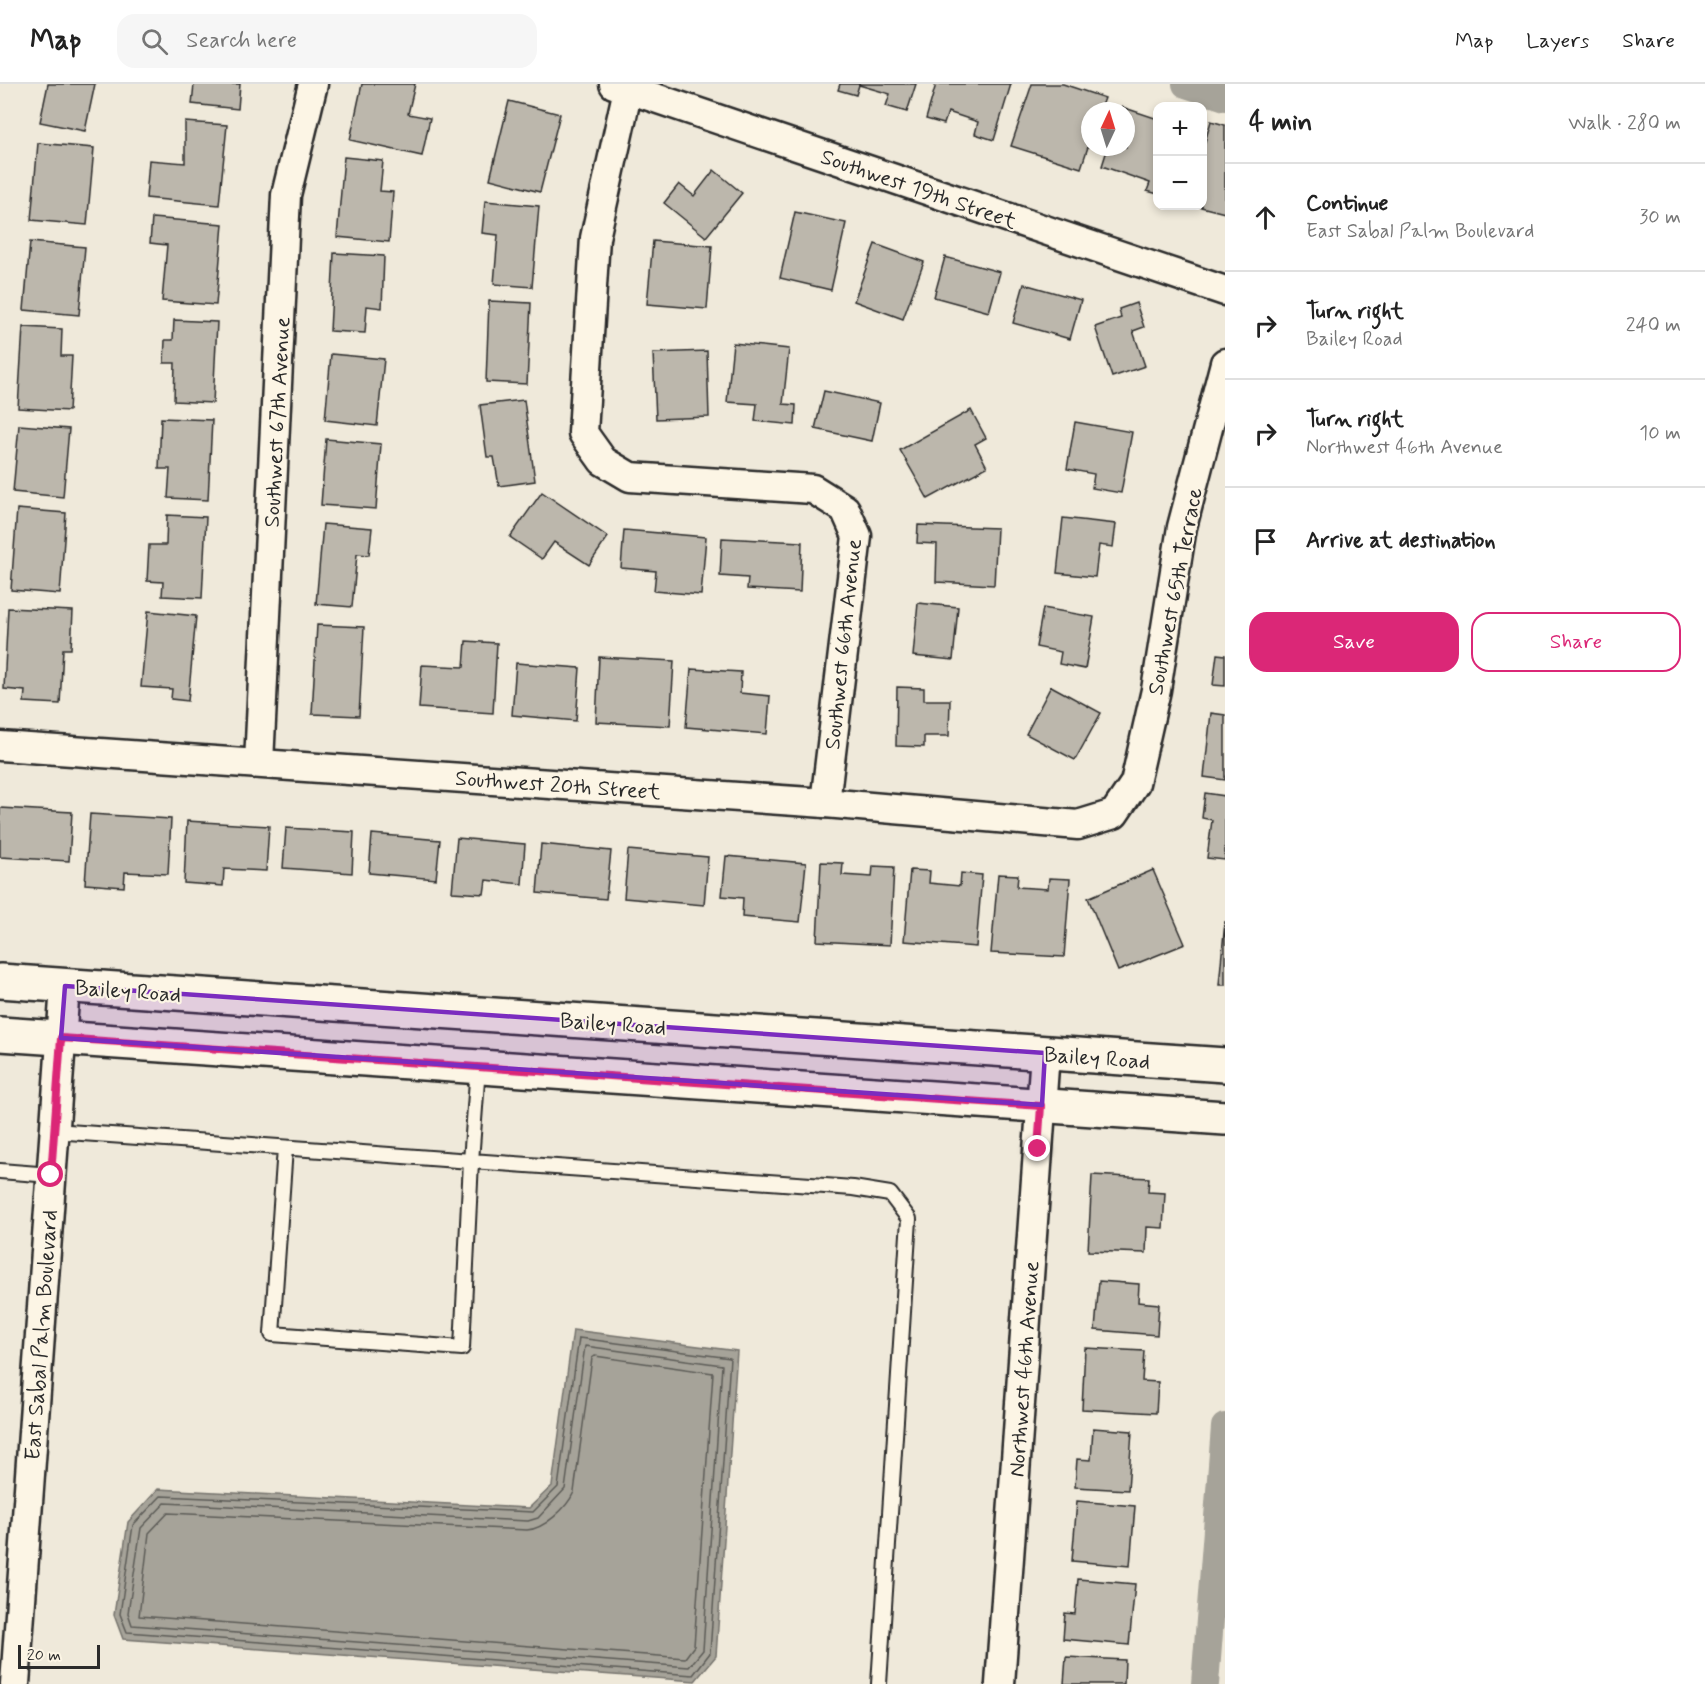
<!DOCTYPE html>
<meta charset="utf-8">
<style>
:root{--surface:#fff;--page:#f6f6f6;--text:#222;--muted:#767676;--line:#e0e0e0;--accent:#db2777}
body{margin:0;font-family:Mynerve,sans-serif;background:var(--page);color:var(--text)}
.controls{position:absolute;right:18px;top:18px;display:grid;overflow:hidden;border-radius:12px;box-shadow:0 3px 9px #0003}
.controls button{width:54px;height:54px;display:grid;place-items:center;padding:0;border:0;border-bottom:2px solid var(--line);background:var(--surface);color:var(--text);font:30px sans-serif}
.compass{position:absolute;left:1081px;top:18px;width:54px;height:54px;border-radius:50%;background:var(--surface);box-shadow:0 3px 9px #0003;rotate:4deg}
.scale{position:absolute;left:18px;bottom:15px;width:82px;box-sizing:border-box;padding-left:6px;border:3px solid #2b2b2b;border-top:0;font-size:16px;line-height:21px;white-space:nowrap;color:#2b2b2b;-webkit-text-stroke:4px #fcf5e5;paint-order:stroke}
.stop{position:absolute;width:18px;height:18px;margin:-14px;border:4px solid #db2777;border-radius:50%;background:#fff}
.stop.end{background:#db2777;border-color:#fff;box-shadow:0 2px 6px #0008}
.list{margin:0;padding:0;list-style:none}
h2{display:flex;justify-content:space-between;align-items:center;height:78px;margin:0;padding:0 24px;font-size:26px}
h2 small{font-size:20px;font-weight:400;color:var(--muted)}
.list li{display:grid;grid-template-columns:39px 1fr auto;gap:18px;align-items:center;box-sizing:border-box;height:108px;padding:0 24px;border-top:2px solid var(--line)}
.list b{display:block;font-size:22px;white-space:nowrap}
.list p{margin:0;font-size:20px;white-space:nowrap;color:var(--muted)}
.list em{font-size:20px;font-style:normal;color:var(--muted)}
.actions{display:flex;gap:12px;padding:18px 24px}
.actions a{flex:1;padding:14px 0;border:2px solid var(--accent);border-radius:18px;text-align:center;font-size:21px;color:var(--accent)}
.actions .main{background:var(--accent);color:#fff}
.icon{flex:none;width:33px;height:33px;fill:none;stroke:currentColor;stroke-width:2;stroke-linecap:round;stroke-linejoin:round}
.map{position:relative;flex:none;width:1225px;height:1600px;overflow:hidden}
header{display:flex;align-items:center;gap:36px;box-sizing:border-box;height:84px;padding:0 30px;background:var(--surface);border-bottom:2px solid var(--line)}
header strong{font-size:28px}
nav{display:flex;gap:33px;margin-inline-start:auto;font-size:21px}
.search{width:420px;height:54px;background:var(--page);display:flex;align-items:center;gap:15px;box-sizing:border-box;padding:0 21px;border-radius:18px;color:var(--muted);font-size:22px}
main{display:flex}
aside{flex:1;background:var(--surface)}
.map>svg:first-child{display:block}
.water{fill:#a6a399;stroke:#75736d;stroke-width:1.5}
.lines{fill:none;stroke-linecap:round;stroke-linejoin:round}
.shore{stroke:#5c5b57;stroke-width:1.5}
.canal{stroke:#a6a399;stroke-width:28}
.building{fill:#bcb7ac;stroke:#2b2b2b;stroke-width:1.5}
.service-casing{stroke:#2b2b2b;stroke-width:18}
.minor-casing{stroke:#2b2b2b;stroke-width:33}
.tertiary-casing{stroke:#2b2b2b;stroke-width:38}
.service{stroke:#fcf5e5;stroke-width:14}
.minor{stroke:#fcf5e5;stroke-width:28}
.tertiary{stroke:#fcf5e5;stroke-width:33}
.route{stroke:#db2777;stroke-width:8}
.marked{fill:#7b2cbf;fill-opacity:0.2;stroke:#7b2cbf;stroke-width:4.5;stroke-linejoin:round}
.labels{text-anchor:middle;stroke-width:4.5;stroke-linejoin:round;paint-order:stroke}
.street-label{font-size:22px;fill:#2b2b2b;stroke:#fcf5e5}
</style>
<header>
<strong>Map</strong>
<div class="search"><svg class="icon" aria-label="search" viewBox="0 0 24 24"><circle cx="10" cy="10" r="6"/><path d="M15 15l6 6"/></svg>Search here</div>
<nav><a>Map</a><a>Layers</a><a>Share</a></nav>
</header>
<main>
<div class="map">
<svg width="1225" height="1600" viewBox="0 0 1225 1600">
<rect width="100%" height="100%" fill="#efe9da"/>
<filter id="ink" filterUnits="userSpaceOnUse"><feTurbulence type="fractalNoise" baseFrequency=".0167" numOctaves="2"/><feDisplacementMap in="SourceGraphic" scale="12" xChannelSelector="R" yChannelSelector="G"/><feConvolveMatrix kernelMatrix="1 2 1 2 8 2 1 2 1" color-interpolation-filters="sRGB"/></filter>
<g filter="url(#ink)">
<path class="water" d="M573 1246 737 1267 716 1572 695 1597 123 1555 114 1531 128 1438 158 1405 529 1424 552 1402Z"/>
<g class="lines">
<g class="shore">
<path d="M579 1254 730 1274 710 1569 693 1591 127 1548 120 1530 133 1441 161 1412 533 1428 558 1403Z"/>
<path d="M585 1262 722 1281 703 1566 689 1583 132 1541 128 1529 141 1444 165 1419 528 1437 538 1434 565 1405Z"/>
<path d="M595 1272 713 1289 694 1562 685 1574 139 1532 149 1449 168 1429 527 1446C544 1445 567 1424 574 1408L592 1274Z"/>
</g>
<g class="canal">
<path d="M1186 0 1225 13"/>
<path d="M1205 1600 1225 1343"/>
</g>
</g>
<g class="building">
<path d="M48 0H95L85 47 40 38Z"/>
<path d="M194 0H240L238 25 192 20Z"/>
<path d="M362 0H415L408 30 430 34 422 72 350 56Z"/>
<path d="M840 0H916L907 28 886 22 890 10 859 1 856 11 838 6Z"/>
<path d="M936 0H1011L994 56 975 50 978 38 948 28 944 40 926 35Z"/>
<path d="M1032 0H1063L1105 14 1100 27H1090V57L1081 84 1011 62Z"/>
<path d="M509 17 560 30 540 108 490 95Z"/>
<path d="M1122 23 1158 35V110L1147 107 1150 99 1102 82 1108 63H1126V27H1121Z"/>
<path d="M1211 37 1225 41V129L1197 122H1202V68Z"/>
<path d="M185 38 227 41 219 121 146 114 149 76 185 79Z"/>
<path d="M38 59 94 64 87 141 31 136Z"/>
<path d="M344 73 383 77 380 107 393 108 389 158 337 153Z"/>
<path d="M714 86 742 109 706 153 664 119 679 100 694 112Z"/>
<path d="M485 117 539 122 532 203 494 200 498 151 482 149Z"/>
<path d="M795 128 846 139 831 206 780 194Z"/>
<path d="M152 134 223 140 216 221 162 217 167 161 150 159Z"/>
<path d="M653 157 712 162 707 225 647 220Z"/>
<path d="M30 158 85 163 79 231 24 226Z"/>
<path d="M875 160 924 178 903 235 854 217Z"/>
<path d="M334 169 384 172 382 224 367 222 365 249 330 247Z"/>
<path d="M945 173 1000 188 989 228 934 213Z"/>
<path d="M1024 200 1081 216 1070 255 1013 239Z"/>
<path d="M489 217 531 219 527 300 486 298Z"/>
<path d="M1136 219 1144 243 1133 247 1145 282 1112 293 1095 243 1121 234 1119 225Z"/>
<path d="M174 236 217 238 213 319 174 317 175 279H164L165 256H173Z"/>
<path d="M23 243 62 245 61 272H72L69 327 18 324Z"/>
<path d="M733 259 789 265 783 320 796 321 795 341 755 337 757 320 727 318Z"/>
<path d="M707 267 709 333 656 335 653 269Z"/>
<path d="M331 270 384 275 377 342 325 336Z"/>
<path d="M824 307 880 319 872 357 815 345Z"/>
<path d="M524 316 535 397 499 402 494 373H487L480 321Z"/>
<path d="M971 326 986 354 975 360 987 383 928 415 900 366Z"/>
<path d="M161 334 212 336 208 416 168 414 170 385H159Z"/>
<path d="M1075 338 1132 348 1121 409 1092 404 1094 390 1067 385Z"/>
<path d="M19 341 69 345 63 413 13 408Z"/>
<path d="M326 355 381 360 376 425 321 421Z"/>
<path d="M542 408 608 453 589 481 554 458 542 475 510 453Z"/>
<path d="M17 425 66 429 60 510 11 506Z"/>
<path d="M167 431 206 433 202 514 162 512 163 498 147 497 149 461H166Z"/>
<path d="M1063 434 1116 440 1113 463 1099 461 1095 493 1057 489Z"/>
<path d="M323 440 372 444 369 471 357 470 352 523 316 520Z"/>
<path d="M918 441 997 444 994 501 936 498 937 460 917 459Z"/>
<path d="M624 446 706 453 701 511 654 507 656 487 621 484Z"/>
<path d="M722 454 802 458 800 508 747 505 748 494 720 492Z"/>
<path d="M918 519 958 523 953 576 913 572Z"/>
<path d="M8 524 73 527 71 565H63L60 620 24 618 25 607 4 605Z"/>
<path d="M1043 524 1094 533 1085 585 1059 580 1061 568 1036 563Z"/>
<path d="M148 527 196 532 188 617 171 615 172 605 141 603Z"/>
<path d="M317 541 364 543 359 632 312 630Z"/>
<path d="M466 557 497 559 493 629 419 624 422 581 464 583Z"/>
<path d="M1217 570 1225 571V602L1213 601Z"/>
<path d="M599 573 674 577 670 642 596 638Z"/>
<path d="M516 579 580 584 576 637 512 631Z"/>
<path d="M691 585 741 588 740 609 770 612 767 650 686 643Z"/>
<path d="M1051 602 1101 629 1075 676 1026 650Z"/>
<path d="M897 603 924 604V616H950L949 652H924V663L896 662Z"/>
<path d="M1211 629 1225 631V696L1204 693Z"/>
<path d="M1205 709 1225 712V776L1207 774 1212 736 1202 734Z"/>
<path d="M0 724 72 728 69 777 0 773Z"/>
<path d="M90 730 171 735 168 790 125 788 124 803 85 800Z"/>
<path d="M187 737 269 742 266 787 224 785 223 802 184 799Z"/>
<path d="M286 744 354 748 352 789 283 784Z"/>
<path d="M372 750 440 756 436 795 369 789Z"/>
<path d="M457 754 525 760 522 800 486 796 484 810 452 808Z"/>
<path d="M541 760 611 767 606 815 537 809Z"/>
<path d="M628 766 708 773 704 821 624 814Z"/>
<path d="M726 772 806 779 800 838 742 833 743 814 722 812Z"/>
<path d="M821 778 843 779 842 791 872 793 873 782 894 783 890 861 817 857Z"/>
<path d="M910 786 930 787 929 799 960 802 961 789 982 791 976 863 904 857Z"/>
<path d="M1153 786 1185 860 1118 887 1088 814Z"/>
<path d="M998 790 1018 791 1017 803 1048 805 1049 794 1070 795 1064 873 991 869Z"/>
<path d="M1225 837V901H1219Z"/>
<path d="M1092 1091 1149 1094 1148 1108 1165 1109 1163 1144 1147 1143 1146 1169 1088 1167Z"/>
<path d="M1099 1197 1139 1200 1138 1218 1159 1220 1157 1251 1095 1246Z"/>
<path d="M1085 1264 1144 1267 1142 1297 1158 1298 1156 1329 1082 1325Z"/>
<path d="M1093 1344 1132 1347 1128 1406 1075 1403 1077 1375 1091 1376Z"/>
<path d="M1077 1417 1135 1422 1130 1482 1072 1477Z"/>
<path d="M1078 1495 1135 1500 1129 1561 1063 1555 1065 1529 1075 1530Z"/>
<path d="M1066 1573 1125 1576 1124 1600H1064Z"/>
</g>
<g class="lines">
<defs>
<g id="service">
<path d="M478 983 471 1077 853 1104 890 1110 909 1135 879 1600"/>
<path d="M54 1047C193 1056 332 1067 471 1077L462 1264 272 1250 285 1064"/>
<path d="M0 1087 51 1091"/>
</g>
<g id="minor">
<path d="M614 0 1225 207"/>
<path d="M628 5 595 154 583 349 603 377 630 393 813 405 845 425 857 452 825 719"/>
<path d="M0 662 825 719 1078 741 1114 730 1135 699 1156 606 1182 443 1225 279"/>
<path d="M259 679 286 111 313 0"/>
<path d="M15 1600 65 902"/>
<path d="M1000 1600 1045 969"/>
</g>
<g id="tertiary">
<path d="M0 897 1225 981"/>
<path d="M0 950 1225 1034"/>
</g>
</defs>
<use href="#service" class="service-casing"/>
<use href="#minor" class="minor-casing"/>
<use href="#tertiary" class="tertiary-casing"/>
<use href="#service" class="service"/>
<use href="#minor" class="minor"/>
<use href="#tertiary" class="tertiary"/>
</g>
</g>
<g class="lines" filter="url(#ink)">
<path class="route" d="M51 1091 61 954 1041 1022 1038 1065"/>
</g>
<path class="marked" d="M65 902 1045 969 1042 1021 61 954Z"/>
<g class="labels">
<g class="street-label">
<text transform="translate(919 104) rotate(19)" y="8">Southwest 19th Street</text>
<text transform="translate(276 338) rotate(-87)" y="8">Southwest 67th Avenue</text>
<text transform="translate(1174 507) rotate(-79)" y="8">Southwest 65th Terrace</text>
<text transform="translate(842 560) rotate(-84)" y="8">Southwest 66th Avenue</text>
<text transform="translate(558 700) rotate(4)" y="8">Southwest 20th Street</text>
<text transform="translate(128 906) rotate(4)" y="8">Bailey Road</text>
<text transform="translate(613 939) rotate(4)" y="8">Bailey Road</text>
<text transform="translate(1097 973) rotate(4)" y="8">Bailey Road</text>
<text transform="translate(40 1251) rotate(-86)" y="8">East Sabal Palm Boulevard</text>
<text transform="translate(1023 1285) rotate(-86)" y="8">Northwest 46th Avenue</text>
</g>
</g>
</svg>
<div class="controls">
<button>+</button>
<button>−</button>
</div>
<svg class="compass" viewBox="-18 -18 36 36"><path d="M0-13l5 13h-10z" fill="#e53935"/><path d="M0 13l5-13h-10z" fill="#767676"/></svg>
<div class="scale">20 m</div>
<div class="stop" style="left:51px;top:1091px"></div>
<div class="stop end" style="left:1038px;top:1065px"></div>
</div>
<aside>
<h2>4 min<small>Walk · 280 m</small></h2>
<ul class="list">
<li><svg class="icon" aria-label="ahead" viewBox="0 0 24 24"><path d="M12 20V5M6 11l6-6 6 6"/></svg><div><b>Continue</b><p>East Sabal Palm Boulevard</p></div><em>30 m</em></li>
<li><svg class="icon" aria-label="right" viewBox="0 0 24 24"><path d="M7 20v-9h11M14 6l5 5-5 5"/></svg><div><b>Turn right</b><p>Bailey Road</p></div><em>240 m</em></li>
<li><svg class="icon" aria-label="right" viewBox="0 0 24 24"><path d="M7 20v-9h11M14 6l5 5-5 5"/></svg><div><b>Turn right</b><p>Northwest 46th Avenue</p></div><em>10 m</em></li>
<li><svg class="icon" aria-label="arrive" viewBox="0 0 24 24"><path d="M6 21V4h12l-3 4 3 4H6"/></svg><div><b>Arrive at destination</b></div></li>
</ul>
<div class="actions"><a class="main">Save</a><a>Share</a></div>
</aside>
</main>
